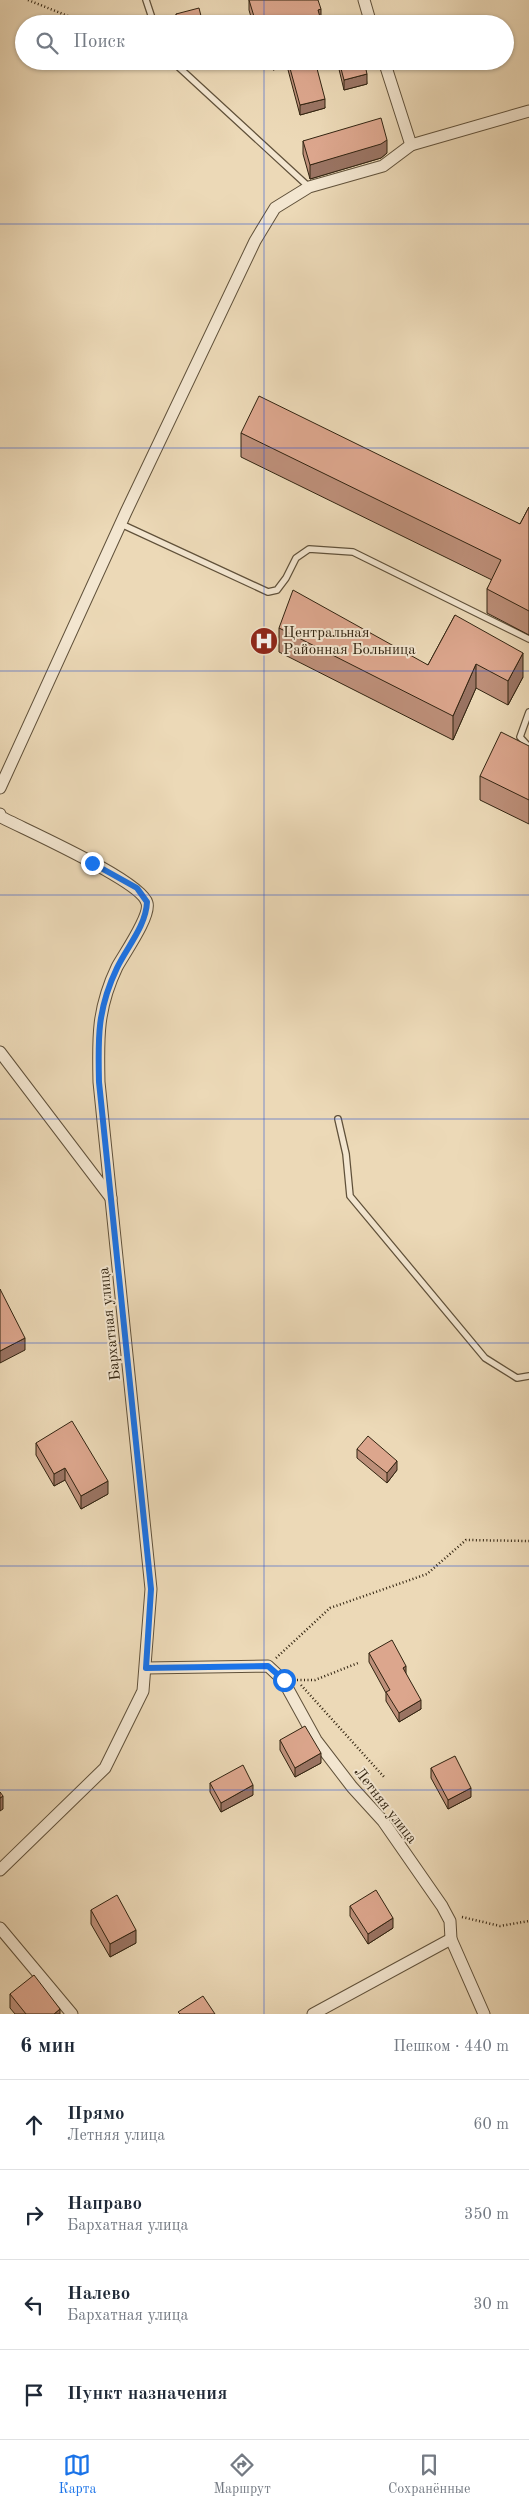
<!DOCTYPE html>
<html lang="ru">
<meta charset="utf-8">
<style>
:root{--surface:#fff;--page:#f6f6f7;--text:#1f2937;--muted:#747a83;--line:#e0e1e3;--accent:#1a73e8}
body{margin:0;font-family:"Old Standard TT",serif;background:var(--page);color:var(--text)}
.stop{position:absolute;width:15px;height:15px;margin:-11px;border:4px solid #1a73e8;border-radius:50%;background:#fff}
.stop.end{background:#1a73e8;border-color:#fff;box-shadow:0 1px 5px #0008}
.list{margin:0;padding:0;list-style:none}
h2{display:flex;justify-content:space-between;align-items:center;height:65px;margin:0;padding:0 20px;font-size:21px}
h2 small{font-size:16px;font-weight:400;color:var(--muted)}
.list li{display:grid;grid-template-columns:32px 1fr auto;gap:15px;align-items:center;box-sizing:border-box;height:90px;padding:0 20px;border-top:1px solid var(--line)}
.list b{display:block;font-size:19px;white-space:nowrap}
.list p{margin:0;font-size:16px;white-space:nowrap;color:var(--muted)}
.list em{font-size:16px;font-style:normal;color:var(--muted)}
.icon{flex:none;width:28px;height:28px;fill:none;stroke:currentColor;stroke-width:2;stroke-linecap:round;stroke-linejoin:round}
.map{position:relative;flex:none;width:529px;height:2014px;overflow:hidden}
.search{position:absolute;background:var(--surface);box-shadow:0 1px 4px #0004;left:15px;right:15px;top:15px;height:55px;display:flex;align-items:center;gap:12px;box-sizing:border-box;padding:0 18px;border-radius:28px;color:var(--muted);font-size:19px}
.sheet{height:425px;background:var(--surface)}
nav{display:flex;justify-content:space-around;align-items:center;box-sizing:border-box;height:70px;border-top:1px solid var(--line);background:var(--surface);font-size:14px;color:var(--muted)}
nav a{display:grid;justify-items:center;gap:2px}
nav .on{color:var(--accent)}
.map>svg:first-child{display:block}
.lines{fill:none;stroke-linecap:round;stroke-linejoin:round}
.service-casing{stroke:#60513a;stroke-width:8}
.minor-casing{stroke:#60513a;stroke-width:13}
.path{stroke:#322411;stroke-width:2.5;stroke-dasharray:1 2.5;stroke-linecap:butt}
.service{stroke:#f3e6d0;stroke-width:5.5}
.minor{stroke:#f3e6d0;stroke-width:11}
.wall{fill:#bd8f79;stroke:#322411}
.shaded-wall{fill:#9a7463;stroke:#322411}
.building{fill:#dca68d;stroke:#322411}
.route{stroke:#1a73e8;stroke-width:6}
.grid{fill:none;stroke:#1d4ed8;stroke-width:1;stroke-opacity:0.55}
.labels{text-anchor:middle;stroke-width:4;stroke-linejoin:round;paint-order:stroke}
.poi-label{font-size:15px;fill:#322411;stroke:#f3e6d0;text-anchor:start}
.street-label{font-size:15px;fill:#322411;stroke:#f3e6d0}
</style>
<div class="map">
<svg width="529" height="2014" viewBox="0 0 529 2014">
<rect width="100%" height="100%" fill="#ecd9b7"/>
<filter id="stains"><feTurbulence type="fractalNoise" baseFrequency=".004" numOctaves="4"/><feColorMatrix values="0 0 0 0 .2 0 0 0 0 .09 0 0 0 0 .02 0 0 0 .5 -.17"/></filter>
<radialGradient id="worn" r=".72"><stop offset=".6" stop-color="#630" stop-opacity="0"/><stop offset="1" stop-color="#630" stop-opacity=".3"/></radialGradient>
<g class="lines">
<defs>
<g id="service">
<path d="M146 0 154 24"/>
<path d="M172 61 309 187"/>
<path d="M121 524 268 592 277 590 286 578 296 558 309 549 353 552 529 639"/>
<path d="M529 712 520 737 529 747"/>
<path d="M338 1119 346 1154 350 1196 485 1358 517 1378 529 1376"/>
</g>
<g id="minor">
<path d="M364 0 371 24"/>
<path d="M384 61 411 145"/>
<path d="M0 788 126 512 255 241 275 208 309 187 383 166 411 145 529 111"/>
<path d="M0 814 1 817C26 830 142 881 147 903 151 916 124 954 117 967 97 1009 98 1038 99 1082L151 1589 143 1691 105 1768 0 1870"/>
<path d="M0 1052 111 1198"/>
<path d="M146 1668 268 1666 283 1680 316 1740 352 1787 383 1821 442 1906 450 1921 451 1939 484 2014"/>
<path d="M0 1928 72 2014"/>
<path d="M313 2014 451 1939"/>
</g>
</defs>
<use href="#service" class="service-casing"/>
<use href="#minor" class="minor-casing"/>
<g class="path">
<path d="M28 0 88 24"/>
<path d="M276 1658 330 1608 427 1574 466 1540 529 1541"/>
<path d="M297 1680H315L358 1663"/>
<path d="M301 1685 385 1778"/>
<path d="M462 1917 500 1926 529 1921"/>
</g>
<use href="#service" class="service"/>
<use href="#minor" class="minor"/>
</g>
<g class="wall">
<path d="M249 0 321 18 322 24H253L249 10Z"/>
<path d="M176 14 203 24H176Z"/>
<path d="M271 61H318L315 62 325 108 300 115 287 66 273 70Z"/>
<path d="M337 61H364L367 84 344 90Z"/>
<path d="M303 141 387 153 381 158 310 179 303 154Z"/>
<path d="M241 433 520 524 529 507V635L487 613V589L492 580 241 457Z"/>
<path d="M455 615 523 677 508 705 476 688 453 740 279 652V628L428 665Z"/>
<path d="M529 746V824L480 800V776Z"/>
<path d="M36 1443 108 1494 81 1509 65 1480 54 1486 36 1455Z"/>
<path d="M357 1449 397 1470 387 1483 357 1458Z"/>
<path d="M369 1653 406 1674 421 1709 399 1722 386 1701V1693L369 1662Z"/>
<path d="M280 1740 321 1763 295 1777 280 1750Z"/>
<path d="M431 1768 471 1797 448 1809 431 1778Z"/>
<path d="M210 1783 253 1795 221 1812 210 1792Z"/>
<path d="M350 1906 393 1928 368 1944 350 1916Z"/>
<path d="M91 1910 136 1943 110 1957 91 1924Z"/>
<path d="M10 1994 60 2014H15L10 2008Z"/>
</g>
<g class="shaded-wall">
<path d="M321 9V18L318 19V10Z"/>
<path d="M273 61H287V66L273 70Z"/>
<path d="M367 74V84L344 90V80Z"/>
<path d="M325 99V108L300 115V105Z"/>
<path d="M387 140V153L381 158 310 179V165Z"/>
<path d="M523 653V677L508 705V681Z"/>
<path d="M476 664V688L453 740V716Z"/>
<path d="M25 1338V1350L0 1363V1351Z"/>
<path d="M397 1461V1470L387 1483V1473Z"/>
<path d="M65 1468V1480L54 1486V1474Z"/>
<path d="M108 1481V1494L81 1509V1496Z"/>
<path d="M406 1666V1676L403 1668Z"/>
<path d="M421 1700V1709L399 1722V1713Z"/>
<path d="M321 1753V1763L295 1777V1768Z"/>
<path d="M253 1785V1795L221 1812V1803Z"/>
<path d="M471 1788V1797L448 1809V1800Z"/>
<path d="M3 1796V1809L0 1811V1798Z"/>
<path d="M393 1918V1928L368 1944V1934Z"/>
<path d="M136 1930V1943L110 1957V1944Z"/>
<path d="M60 2009V2014H54Z"/>
</g>
<g class="building">
<path d="M249 0H318L321 9 318 10 322 24H263L262 21 256 23Z"/>
<path d="M199 8 203 24H179L176 14Z"/>
<path d="M288 61H315L325 99 300 105Z"/>
<path d="M339 61H364L367 74 344 80Z"/>
<path d="M381 118 387 140 381 144 310 165 303 141Z"/>
<path d="M259 396 520 524 529 507V611L487 589 501 560 241 433Z"/>
<path d="M293 590 428 665 455 615 523 653 508 681 476 664 453 716 279 628Z"/>
<path d="M501 732 529 746V800L480 776Z"/>
<path d="M0 1289 25 1338 0 1351Z"/>
<path d="M72 1421 108 1481 81 1496 65 1468 54 1474 36 1443Z"/>
<path d="M368 1436 397 1461 387 1473 357 1449Z"/>
<path d="M392 1640 406 1666 403 1668 421 1700 399 1713 386 1692 390 1690 369 1653Z"/>
<path d="M305 1726 321 1753 295 1768 280 1740Z"/>
<path d="M455 1756 471 1788 448 1800 431 1768Z"/>
<path d="M243 1765 253 1785 221 1803 210 1783Z"/>
<path d="M0 1792 3 1796 0 1798Z"/>
<path d="M376 1890 393 1918 368 1934 350 1906Z"/>
<path d="M117 1895 136 1930 110 1944 91 1910Z"/>
<path d="M34 1975 60 2009 54 2014H26L10 1994Z"/>
<path d="M203 1996 215 2014H180L178 2012Z"/>
</g>
<g class="lines">
<path class="route" d="M92 863 137 888 147 902C146 926 127 947 117 968 97 1010 98 1038 99 1082L151 1589 146 1668 268 1666 284 1680"/>
</g>
<path class="grid" d="M264 0V24M264 61V2014M0 224H529M0 448H529M0 671H529M0 895H529M0 1119H529M0 1343H529M0 1566H529M0 1790H529"/>
<defs>
<symbol id="hospital-disc" viewBox="-11 -11 22 22"><circle r="9.5" fill="#8f2418" stroke="#f3e6d0"/><path d="M-5-5h3v3.5h4V-5h3V5h-3V1.5h-4V5h-3Z" fill="#fff"/></symbol>
</defs>
<g fill-rule="evenodd">
<use href="#hospital-disc" x="248" y="625" width="32" height="32"/>
</g>
<g class="labels">
<g class="poi-label">
<text x="283" y="637">Центральная<tspan x="283" dy="17">Районная Больница</tspan></text>
</g>
<g class="street-label">
<text transform="translate(109 1324) rotate(-96)" y="5">Бархатная улица</text>
<text transform="translate(386 1805) rotate(52)" y="5">Летняя улица</text>
</g>
</g>
<rect width="100%" height="100%" filter="url(#stains)"/>
<rect width="100%" height="100%" fill="url(#worn)"/>
</svg>
<div class="stop" style="left:284px;top:1680px"></div>
<div class="stop end" style="left:92px;top:863px"></div>
<div class="search"><svg class="icon" aria-label="search" viewBox="0 0 24 24"><circle cx="10" cy="10" r="6"/><path d="M15 15l6 6"/></svg>Поиск</div>
</div>
<section class="sheet">
<h2>6 мин<small>Пешком · 440 m</small></h2>
<ul class="list">
<li><svg class="icon" aria-label="ahead" viewBox="0 0 24 24"><path d="M12 20V5M6 11l6-6 6 6"/></svg><div><b>Прямо</b><p>Летняя улица</p></div><em>60 m</em></li>
<li><svg class="icon" aria-label="right" viewBox="0 0 24 24"><path d="M7 20v-9h11M14 6l5 5-5 5"/></svg><div><b>Направо</b><p>Бархатная улица</p></div><em>350 m</em></li>
<li><svg class="icon" aria-label="left" viewBox="0 0 24 24"><path d="M17 20v-9H6M10 6l-5 5 5 5"/></svg><div><b>Налево</b><p>Бархатная улица</p></div><em>30 m</em></li>
<li><svg class="icon" aria-label="arrive" viewBox="0 0 24 24"><path d="M6 21V4h12l-3 4 3 4H6"/></svg><div><b>Пункт назначения</b></div></li>
</ul>
</section>
<nav>
<a class="on"><svg class="icon" aria-label="map" viewBox="0 0 24 24"><path d="M3 6l6-2 6 2 6-2v14l-6 2-6-2-6 2zM9 4v14M15 6v14"/></svg>Карта</a>
<a><svg class="icon" aria-label="directions" viewBox="0 0 24 24"><path d="M12 3l9 9-9 9-9-9zM9 14v-3h6M13 9l2 2-2 2"/></svg>Маршрут</a>
<a><svg class="icon" aria-label="saved" viewBox="0 0 24 24"><path d="M7 4h10v16l-5-4-5 4z"/></svg>Сохранённые</a>
</nav>
